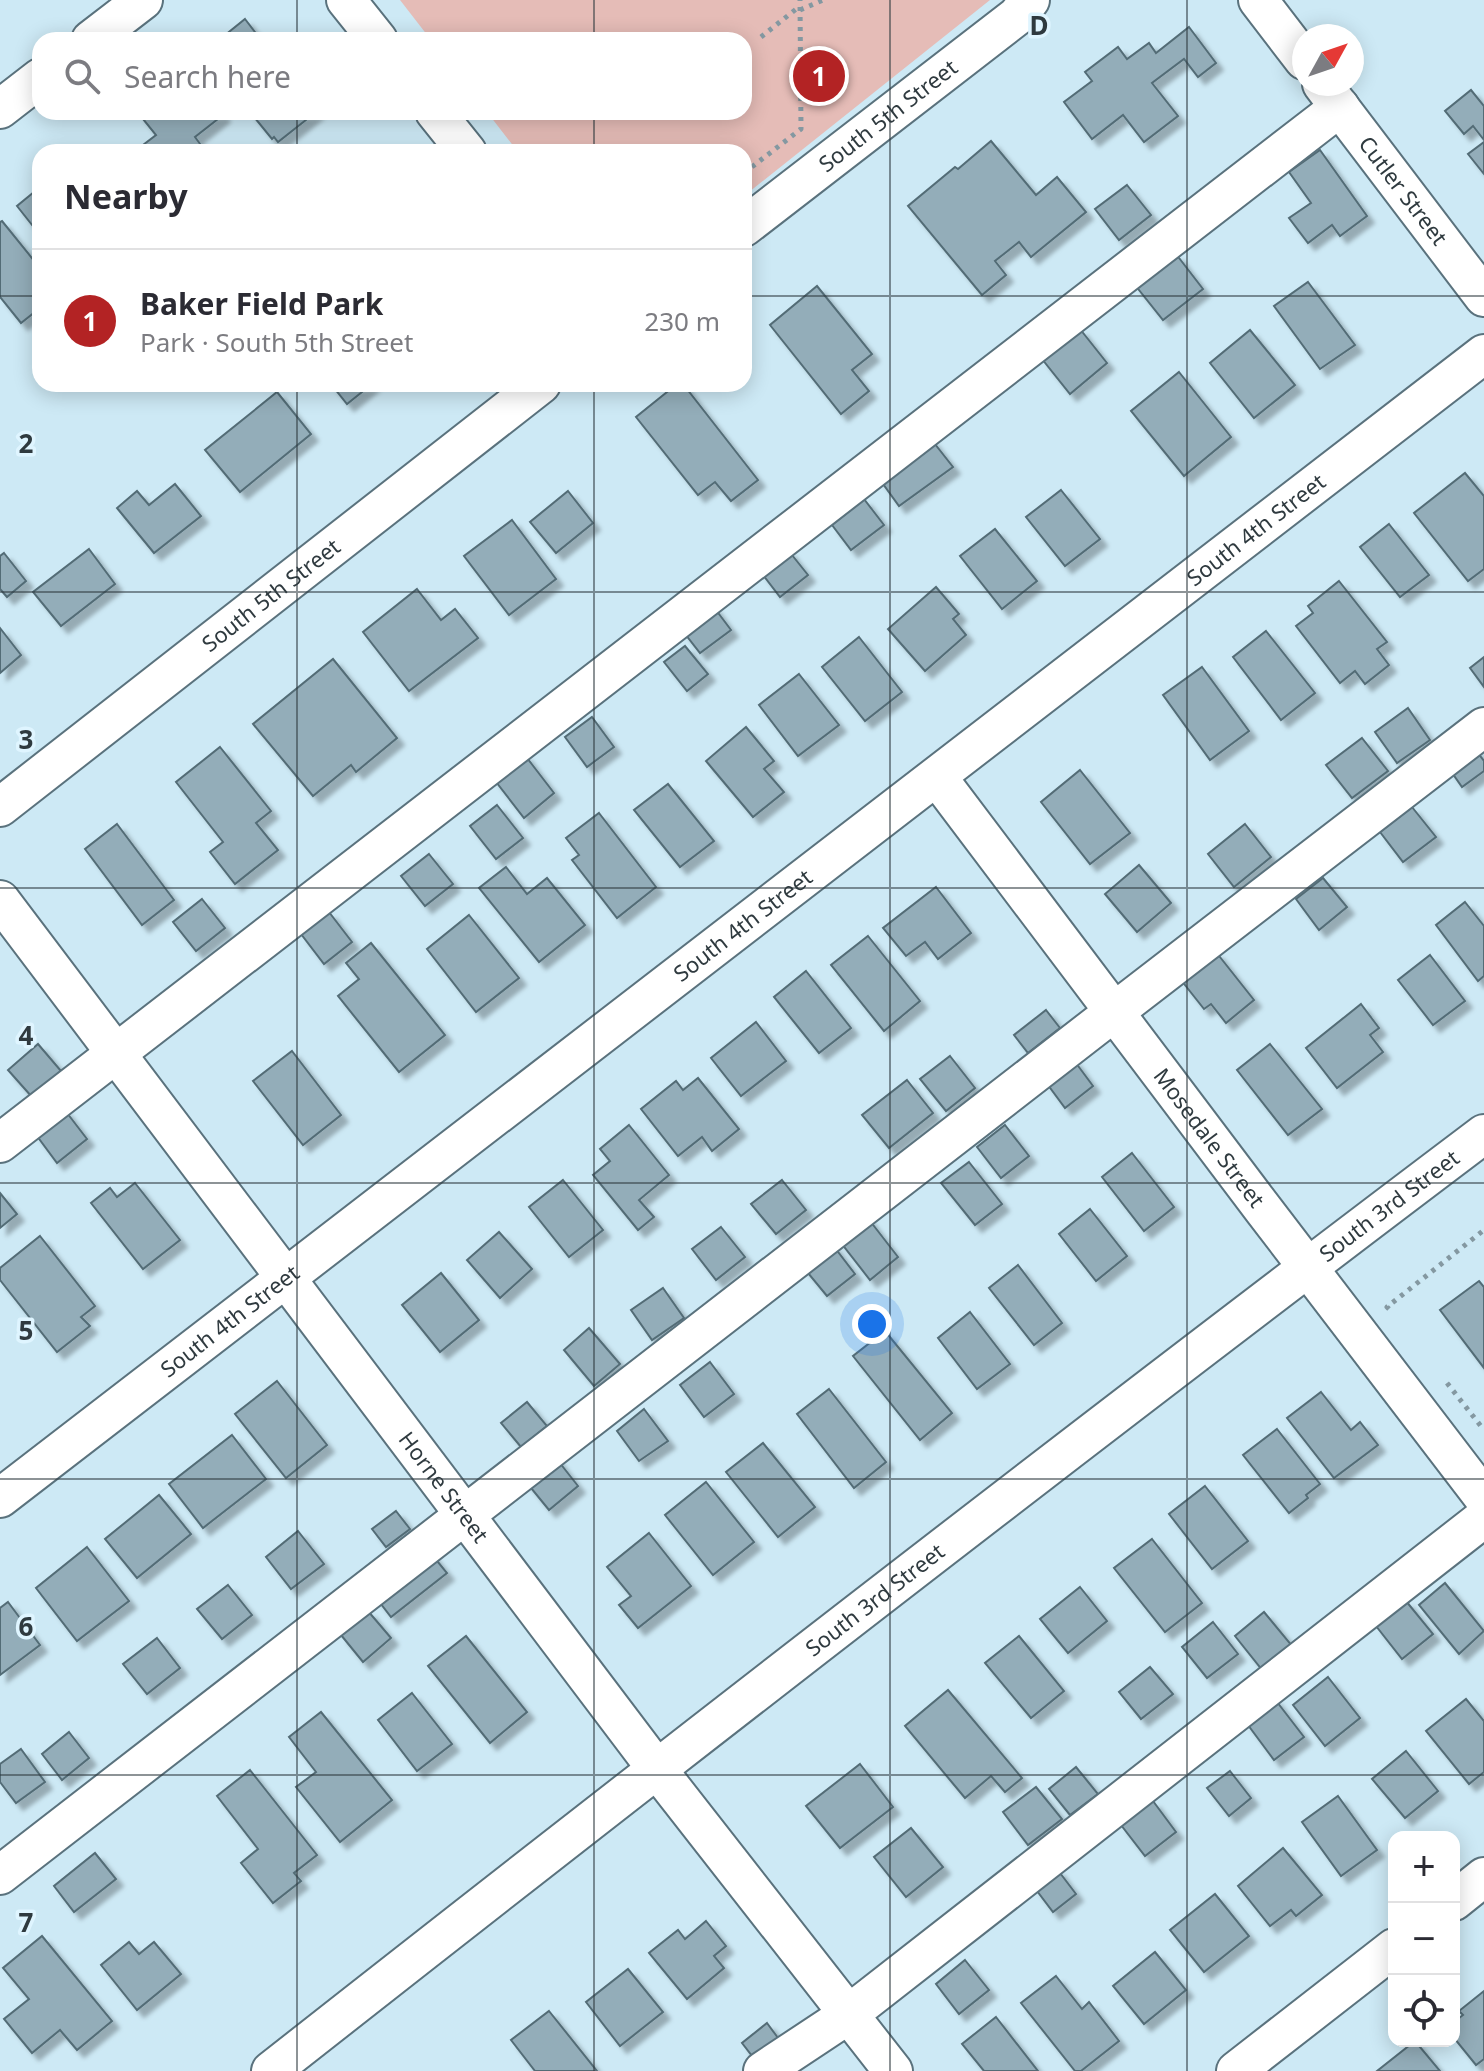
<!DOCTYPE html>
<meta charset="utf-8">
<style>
:root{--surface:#fff;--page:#f7f7f7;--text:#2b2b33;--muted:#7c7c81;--line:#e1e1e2;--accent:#b32324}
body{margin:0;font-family:"Noto Sans",sans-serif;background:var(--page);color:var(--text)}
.controls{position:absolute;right:24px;bottom:24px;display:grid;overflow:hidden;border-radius:16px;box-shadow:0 4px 20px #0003}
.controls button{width:72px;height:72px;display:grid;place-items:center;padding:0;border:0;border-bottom:2px solid var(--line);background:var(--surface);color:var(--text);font:40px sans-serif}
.compass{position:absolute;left:1292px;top:24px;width:72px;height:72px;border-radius:50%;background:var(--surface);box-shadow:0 4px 20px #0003;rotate:50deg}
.you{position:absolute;left:872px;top:1324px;width:28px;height:28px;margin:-20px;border:6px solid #fff;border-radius:50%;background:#1a73e8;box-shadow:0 0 0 12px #1a73e833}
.badge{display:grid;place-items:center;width:52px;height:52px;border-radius:50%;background:var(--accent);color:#fff;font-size:26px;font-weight:700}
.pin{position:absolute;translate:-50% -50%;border:4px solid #fff;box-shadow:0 2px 8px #0006}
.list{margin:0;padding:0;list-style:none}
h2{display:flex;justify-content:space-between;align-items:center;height:104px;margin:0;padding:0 32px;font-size:34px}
h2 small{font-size:26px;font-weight:400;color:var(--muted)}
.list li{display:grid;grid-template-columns:52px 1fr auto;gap:24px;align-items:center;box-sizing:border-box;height:144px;padding:0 32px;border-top:2px solid var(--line)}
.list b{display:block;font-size:30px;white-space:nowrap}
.list p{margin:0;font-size:26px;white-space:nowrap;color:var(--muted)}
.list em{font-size:26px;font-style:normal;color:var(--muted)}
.icon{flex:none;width:44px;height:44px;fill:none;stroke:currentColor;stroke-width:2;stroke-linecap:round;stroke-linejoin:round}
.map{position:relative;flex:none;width:1484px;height:2071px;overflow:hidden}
.search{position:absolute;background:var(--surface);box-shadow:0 4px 20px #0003;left:32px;top:32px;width:720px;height:88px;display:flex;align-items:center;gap:20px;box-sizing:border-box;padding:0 28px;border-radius:24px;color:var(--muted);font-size:30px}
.panel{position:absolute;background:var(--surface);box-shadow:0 4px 20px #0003;left:32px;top:144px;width:720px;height:248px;border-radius:24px}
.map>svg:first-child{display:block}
.green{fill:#e5bcb7}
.building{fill:#93adb9;stroke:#536c76;stroke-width:2;filter:url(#shadow)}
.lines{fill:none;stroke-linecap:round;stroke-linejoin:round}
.minor-casing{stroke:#5a727d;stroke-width:42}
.path{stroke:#8498a1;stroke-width:5;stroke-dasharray:4 6;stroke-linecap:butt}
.minor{stroke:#fff;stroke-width:38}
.grid{fill:none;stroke:#2f3a3f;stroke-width:2;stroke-opacity:0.55}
.labels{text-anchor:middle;stroke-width:7;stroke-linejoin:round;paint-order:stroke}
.street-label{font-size:22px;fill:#2f3a3f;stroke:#dff5ff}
.grid-label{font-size:26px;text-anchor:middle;font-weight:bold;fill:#2f3a3f;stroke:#dff5ff;stroke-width:7;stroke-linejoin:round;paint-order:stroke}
</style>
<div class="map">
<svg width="1484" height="2071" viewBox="0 0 1484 2071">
<defs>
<filter id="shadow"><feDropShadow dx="7" dy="7" stdDeviation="2" flood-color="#0004"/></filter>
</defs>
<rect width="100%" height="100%" fill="#cde9f5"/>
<path class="green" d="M400 0H990L744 196V152H518L487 112H744V40H431Z"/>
<g class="building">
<path d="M245 19 261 40H219Z"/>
<path d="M1189 27 1216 63 1198 77 1184 59 1152 83 1178 116 1144 142 1123 115 1092 139 1064 102 1092 81 1085 72 1118 47 1127 59 1149 43 1156 53Z"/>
<path d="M1471 90 1484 106V140L1473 126 1464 134 1445 111Z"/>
<path d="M141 112H221L223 115 195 137 206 152H141L139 148 156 135 139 114Z"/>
<path d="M250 112H316L278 142 274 137 272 139Z"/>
<path d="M991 141 1036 195 1057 177 1086 212 1031 257 1019 242 995 261 1006 275 982 295 908 206 955 167 958 169Z"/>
<path d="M1484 142V174L1468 154Z"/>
<path d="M1320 150 1367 216 1340 236 1332 225 1308 243 1289 218 1311 203 1289 172Z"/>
<path d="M1127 185 1151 215 1119 240 1095 209Z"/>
<path d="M40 187V235L17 206Z"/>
<path d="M2 221 40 268V308L21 323 0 297V222Z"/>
<path d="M1176 254 1203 289 1163 320 1135 285Z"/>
<path d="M1308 282 1355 345 1320 369 1274 306Z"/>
<path d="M817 286 872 354 852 370 869 391 841 414 770 325Z"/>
<path d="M1080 329 1107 363 1070 394 1042 359Z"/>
<path d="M1250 330 1295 385 1254 418 1210 363Z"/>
<path d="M1179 372 1231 437 1184 476 1131 411Z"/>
<path d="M331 384H372L347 404Z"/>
<path d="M677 384H683L758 480 731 501 715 482 698 495 636 417Z"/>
<path d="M277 392 311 434 240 492 205 450Z"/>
<path d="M931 439 953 467 899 506 878 477Z"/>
<path d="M1465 473 1484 496V569L1468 581 1414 513Z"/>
<path d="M175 484 201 516 154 553 117 508 137 491 149 505Z"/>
<path d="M1061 490 1100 539 1065 566 1026 517Z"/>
<path d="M568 491 593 523 556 553 530 522Z"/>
<path d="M864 499 884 525 851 550 832 525Z"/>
<path d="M512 520 556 579 509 615 464 556Z"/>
<path d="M1389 524 1429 575 1400 597 1360 547Z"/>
<path d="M995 529 1037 581 1002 609 960 556Z"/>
<path d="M89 549 115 584 61 626 33 592Z"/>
<path d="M788 550 808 575 780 597 760 571Z"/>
<path d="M4 553 26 581 7 597 0 589V556Z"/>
<path d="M1339 581 1387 642 1377 649 1389 665 1365 684 1355 671 1340 683 1296 626 1313 613 1308 606Z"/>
<path d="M936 587 959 614 953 619 966 635 925 671 888 629Z"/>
<path d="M417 589 441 620 455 609 478 638 409 691 363 632Z"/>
<path d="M713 606 731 630 700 653 682 630Z"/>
<path d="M0 628 21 655 0 673Z"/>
<path d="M1266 631 1315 693 1281 720 1233 657Z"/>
<path d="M859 637 902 692 865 721 822 667Z"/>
<path d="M685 646 708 674 687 691 664 662Z"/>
<path d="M1484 657V687L1470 668Z"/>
<path d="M333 659 397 738 356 772 351 765 313 796 253 724Z"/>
<path d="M1202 667 1249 731 1210 760 1163 695Z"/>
<path d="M799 674 839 725 798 756 759 705Z"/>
<path d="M1408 708 1430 740 1397 763 1375 732Z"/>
<path d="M592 717 614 747 587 767 565 737Z"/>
<path d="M746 727 774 761 764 769 784 792 753 817 706 761Z"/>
<path d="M1362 738 1388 771 1352 798 1326 765Z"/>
<path d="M220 747 271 811 256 823 278 850 235 884 210 852 223 842 176 782Z"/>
<path d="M1474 748 1484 761V771L1462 787 1448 767Z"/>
<path d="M524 754 554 793 524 818 493 778Z"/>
<path d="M1080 770 1130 833 1090 864 1041 802Z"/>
<path d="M668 784 714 841 680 867 634 810Z"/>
<path d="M497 805 523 838 496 859 470 826Z"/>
<path d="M1412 807 1436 837 1403 862 1380 832Z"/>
<path d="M599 813 656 887 617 918 572 860 579 855 566 838Z"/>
<path d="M117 824 174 900 142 925 85 849Z"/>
<path d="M1245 824 1271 857 1234 887 1208 854Z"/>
<path d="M429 854 453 884 425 906 401 876Z"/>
<path d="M1139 865 1171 903 1137 932 1105 894Z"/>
<path d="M506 867 527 894 547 878 585 925 539 962 479 888Z"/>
<path d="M1323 878 1347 907 1319 930 1296 899Z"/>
<path d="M936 887 971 933 938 959 925 942 906 956 883 928Z"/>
<path d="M202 899 225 928 196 951 173 922Z"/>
<path d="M1465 902 1484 926V976L1478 981 1436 925Z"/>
<path d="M329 912 352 942 324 964 301 934Z"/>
<path d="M469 915 519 978 476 1012 427 949Z"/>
<path d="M868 936 920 1001 884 1031 831 965Z"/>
<path d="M371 943 445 1035 399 1072 338 996 359 979 346 963Z"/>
<path d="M1216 952 1254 1000 1226 1023 1211 1004 1204 1009 1181 980Z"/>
<path d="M1430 955 1465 1001 1433 1025 1398 980Z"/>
<path d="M806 971 851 1028 819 1053 774 997Z"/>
<path d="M1361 1004 1379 1028 1370 1035 1383 1052 1337 1088 1306 1048Z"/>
<path d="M1046 1010 1060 1028 1028 1053 1014 1035Z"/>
<path d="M756 1022 786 1061 741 1096 711 1058Z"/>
<path d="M38 1044 61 1071 32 1097 8 1070Z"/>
<path d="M1270 1044 1322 1109 1288 1135 1237 1070Z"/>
<path d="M292 1051 341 1115 303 1145 253 1081Z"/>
<path d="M950 1056 975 1088 946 1111 920 1079Z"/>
<path d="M1073 1059 1093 1086 1065 1108 1045 1081Z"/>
<path d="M698 1078 739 1129 712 1151 702 1137 678 1156 641 1109 676 1081 683 1090Z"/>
<path d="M907 1080 933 1113 889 1148 862 1115Z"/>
<path d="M64 1109 87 1139 57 1163 34 1132Z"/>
<path d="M629 1125 669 1175 639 1200 654 1217 638 1230 593 1175 610 1161 600 1149Z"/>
<path d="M1005 1125 1029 1156 1001 1178 977 1147Z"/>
<path d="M1132 1153 1174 1207 1144 1231 1102 1177Z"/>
<path d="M969 1162 1002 1204 975 1225 941 1183Z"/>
<path d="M563 1180 603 1230 569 1257 529 1207Z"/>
<path d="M782 1180 806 1210 776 1234 751 1204Z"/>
<path d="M135 1183 180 1240 143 1269 91 1203 110 1188 117 1197Z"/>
<path d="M0 1193 17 1214 0 1228Z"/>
<path d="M1090 1209 1127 1256 1096 1281 1059 1234Z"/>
<path d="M867 1217 898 1257 870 1280 838 1239Z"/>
<path d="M721 1227 745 1257 716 1280 692 1249Z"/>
<path d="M499 1232 532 1269 500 1298 467 1260Z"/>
<path d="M40 1236 95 1306 81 1317 90 1326 57 1352 0 1280V1268Z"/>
<path d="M832 1244 855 1274 827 1296 803 1267Z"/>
<path d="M1018 1265 1062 1323 1034 1345 989 1288Z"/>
<path d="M441 1273 479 1320 440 1352 402 1305Z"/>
<path d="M1479 1281 1484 1287V1368L1440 1310Z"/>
<path d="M663 1288 684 1318 652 1340 631 1310Z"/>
<path d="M970 1312 1010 1364 977 1389 938 1338Z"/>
<path d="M589 1328 620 1364 594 1386 564 1350Z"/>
<path d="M885 1331 952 1413 920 1440 853 1356Z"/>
<path d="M710 1362 734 1394 704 1417 680 1385Z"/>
<path d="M277 1381 327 1445 286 1478 235 1414Z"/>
<path d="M829 1389 886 1462 854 1488 797 1414Z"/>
<path d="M1321 1392 1351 1430 1360 1422 1378 1445 1334 1478 1287 1418Z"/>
<path d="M527 1402 547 1426 521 1447 501 1423Z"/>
<path d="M644 1409 668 1441 639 1461 617 1431Z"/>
<path d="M1277 1429 1320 1484 1306 1495 1308 1498 1289 1513 1243 1455Z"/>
<path d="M232 1435 266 1479 203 1528 169 1484Z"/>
<path d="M763 1443 815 1507 778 1537 726 1472Z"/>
<path d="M552 1453 578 1486 549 1510 522 1477Z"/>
<path d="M706 1482 754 1542 713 1575 665 1515Z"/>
<path d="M1205 1486 1248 1541 1212 1569 1169 1514Z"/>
<path d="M159 1495 191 1534 137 1578 105 1539Z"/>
<path d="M396 1511 410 1529 386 1547 372 1529Z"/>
<path d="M298 1531 324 1564 291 1589 266 1557Z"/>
<path d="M649 1533 691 1586 638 1628 619 1605 631 1596 607 1567Z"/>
<path d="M1152 1539 1202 1603 1165 1632 1114 1568Z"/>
<path d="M87 1547 129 1601 77 1641 36 1588Z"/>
<path d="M429 1551 447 1573 391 1617 374 1595Z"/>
<path d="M1445 1583 1484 1631 1459 1654 1419 1605Z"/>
<path d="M228 1585 252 1615 222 1639 197 1609Z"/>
<path d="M1080 1587 1107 1621 1068 1653 1040 1619Z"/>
<path d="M1406 1601 1433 1634 1402 1659 1376 1626Z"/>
<path d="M8 1602 40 1645 0 1675V1608Z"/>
<path d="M368 1611 391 1638 363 1662 341 1635Z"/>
<path d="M1264 1612 1293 1647 1263 1671 1235 1636Z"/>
<path d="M1213 1622 1238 1654 1207 1678 1182 1647Z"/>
<path d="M466 1636 527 1712 490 1743 428 1666Z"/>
<path d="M1019 1636 1064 1691 1031 1718 985 1663Z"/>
<path d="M157 1638 180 1668 147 1694 123 1664Z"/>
<path d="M1150 1667 1173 1694 1141 1719 1119 1692Z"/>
<path d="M1328 1677 1360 1718 1325 1746 1293 1705Z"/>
<path d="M948 1690 1022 1778 1005 1792 991 1776 965 1798 905 1726Z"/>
<path d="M412 1693 452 1744 417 1771 378 1720Z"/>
<path d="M1274 1698 1304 1737 1274 1760 1245 1721Z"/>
<path d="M1466 1699 1484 1721V1772L1469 1784 1426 1731Z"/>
<path d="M321 1712 392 1800 340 1842 296 1787 316 1772 289 1737Z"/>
<path d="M69 1732 89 1758 62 1780 42 1754Z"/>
<path d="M21 1749 45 1782 16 1803 0 1782V1764Z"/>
<path d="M1406 1751 1438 1791 1405 1818 1372 1779Z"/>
<path d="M860 1764 893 1807 840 1848 806 1806Z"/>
<path d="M1076 1767 1098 1794 1070 1815 1049 1789Z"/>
<path d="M250 1770 317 1855 294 1873 301 1881 273 1903 241 1863 258 1849 217 1796Z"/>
<path d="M1230 1771 1251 1798 1229 1816 1207 1788Z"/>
<path d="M1036 1787 1062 1819 1028 1845 1003 1812Z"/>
<path d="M1338 1796 1377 1850 1341 1876 1302 1822Z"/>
<path d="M1153 1801 1176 1832 1145 1856 1121 1825Z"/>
<path d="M911 1828 943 1867 906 1897 874 1857Z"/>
<path d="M1283 1848 1322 1895 1296 1916 1291 1910 1270 1926 1238 1886Z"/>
<path d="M95 1853 116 1879 74 1912 54 1886Z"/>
<path d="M1057 1869 1076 1894 1053 1912 1034 1887Z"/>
<path d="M1215 1894 1249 1936 1204 1972 1170 1930Z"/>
<path d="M706 1921 726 1946 714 1956 724 1968 687 1999 649 1953 678 1930 685 1939Z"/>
<path d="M42 1936 112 2021 77 2050 60 2030 32 2053 4 2019 29 1999 3 1968Z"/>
<path d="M129 1942 139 1954 154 1942 181 1974 137 2010 101 1965Z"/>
<path d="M1155 1952 1186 1990 1144 2024 1113 1986Z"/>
<path d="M965 1960 989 1990 959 2014 936 1984Z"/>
<path d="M628 1969 663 2012 620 2046 586 2002Z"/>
<path d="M1056 1976 1082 2009 1089 2002 1119 2041 1081 2071H1075L1021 2003Z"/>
<path d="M1484 1991V2059L1476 2065 1454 2038V2022L1463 2015 1459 2011Z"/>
<path d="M549 2011 597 2071H535L511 2040Z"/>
<path d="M996 2017 1038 2071H984L962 2044Z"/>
<path d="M767 2023 781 2042 756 2061 742 2043Z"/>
<path d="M1415 2041 1440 2071H1377Z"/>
</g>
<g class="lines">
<defs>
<g id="minor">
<path d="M346 0 378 40"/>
<path d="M1258 0 1304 60"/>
<path d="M91 40 143 0"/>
<path id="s1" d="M1322 84 1484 297"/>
<path d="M0 109 40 78"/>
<path d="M435 112 467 152"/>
<path id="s2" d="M744 227 1017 16 1030 0"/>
<path id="s3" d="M937 777 1263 1209 1484 1498"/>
<path id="s4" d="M0 807 541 384"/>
<path id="s5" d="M0 900 656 1768 893 2071"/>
<path d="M0 1143 1340 107"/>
<path id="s6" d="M0 1498 1484 354"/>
<path d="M0 1875 1114 1012 1484 727"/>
<path d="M1454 1901 1484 1877"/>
<path id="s7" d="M271 2071C673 1755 1076 1442 1484 1134"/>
<path d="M763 2071 849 2014 1484 1518"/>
<path d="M1236 2071 1394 1948"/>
</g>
</defs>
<use href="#minor" class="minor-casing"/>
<g class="path">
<path d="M800 10 823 0"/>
<path d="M761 37 800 6"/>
<path d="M744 173 801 129 800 0"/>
<path d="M1389 1309 1387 1307 1484 1230"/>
<path d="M1447 1383 1484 1430"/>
</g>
<use href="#minor" class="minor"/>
</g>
<path class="grid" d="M297 0V40M594 0V40M890 0V2071M1187 0V2071M297 112V152M594 112V152M0 296H40M744 296H1484M297 384V2071M594 384V2071M0 592H1484M0 888H1484M0 1183H1484M0 1479H1484M0 1775H1484"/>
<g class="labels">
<g class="street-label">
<text dy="8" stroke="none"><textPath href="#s2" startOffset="182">South 5th Street</textPath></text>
<text dy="8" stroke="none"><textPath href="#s1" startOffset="134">Cutler Street</textPath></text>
<text dy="8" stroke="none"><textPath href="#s6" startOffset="1586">South 4th Street</textPath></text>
<text dy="8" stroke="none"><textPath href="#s4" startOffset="344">South 5th Street</textPath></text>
<text dy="8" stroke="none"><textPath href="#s6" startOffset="938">South 4th Street</textPath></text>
<text dy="8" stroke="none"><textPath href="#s3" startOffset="452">Mosedale Street</textPath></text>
<text dy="8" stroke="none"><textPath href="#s7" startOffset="1414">South 3rd Street</textPath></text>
<text dy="8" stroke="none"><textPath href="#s6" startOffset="290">South 4th Street</textPath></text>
<text dy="8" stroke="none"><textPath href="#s5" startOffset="736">Horne Street</textPath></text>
<text dy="8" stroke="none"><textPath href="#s7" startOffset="766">South 3rd Street</textPath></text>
</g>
</g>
<g class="grid-label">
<text x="1039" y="35">D</text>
<text x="26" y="453">2</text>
<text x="26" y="749">3</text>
<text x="26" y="1045">4</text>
<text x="26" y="1340">5</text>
<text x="26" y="1636">6</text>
<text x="26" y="1932">7</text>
</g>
</svg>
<div class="controls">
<button>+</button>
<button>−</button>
<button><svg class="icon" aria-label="locate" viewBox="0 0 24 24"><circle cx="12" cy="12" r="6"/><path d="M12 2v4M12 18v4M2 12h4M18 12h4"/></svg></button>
</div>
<svg class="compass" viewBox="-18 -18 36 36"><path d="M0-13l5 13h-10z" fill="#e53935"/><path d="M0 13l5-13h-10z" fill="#7c7c81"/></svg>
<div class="you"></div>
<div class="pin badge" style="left:819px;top:76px">1</div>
<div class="search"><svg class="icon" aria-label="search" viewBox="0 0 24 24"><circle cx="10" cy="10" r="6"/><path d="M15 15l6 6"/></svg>Search here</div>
<section class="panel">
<h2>Nearby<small></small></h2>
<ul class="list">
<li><span class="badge">1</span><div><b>Baker Field Park</b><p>Park · South 5th Street</p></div><em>230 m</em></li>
</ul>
</section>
</div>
